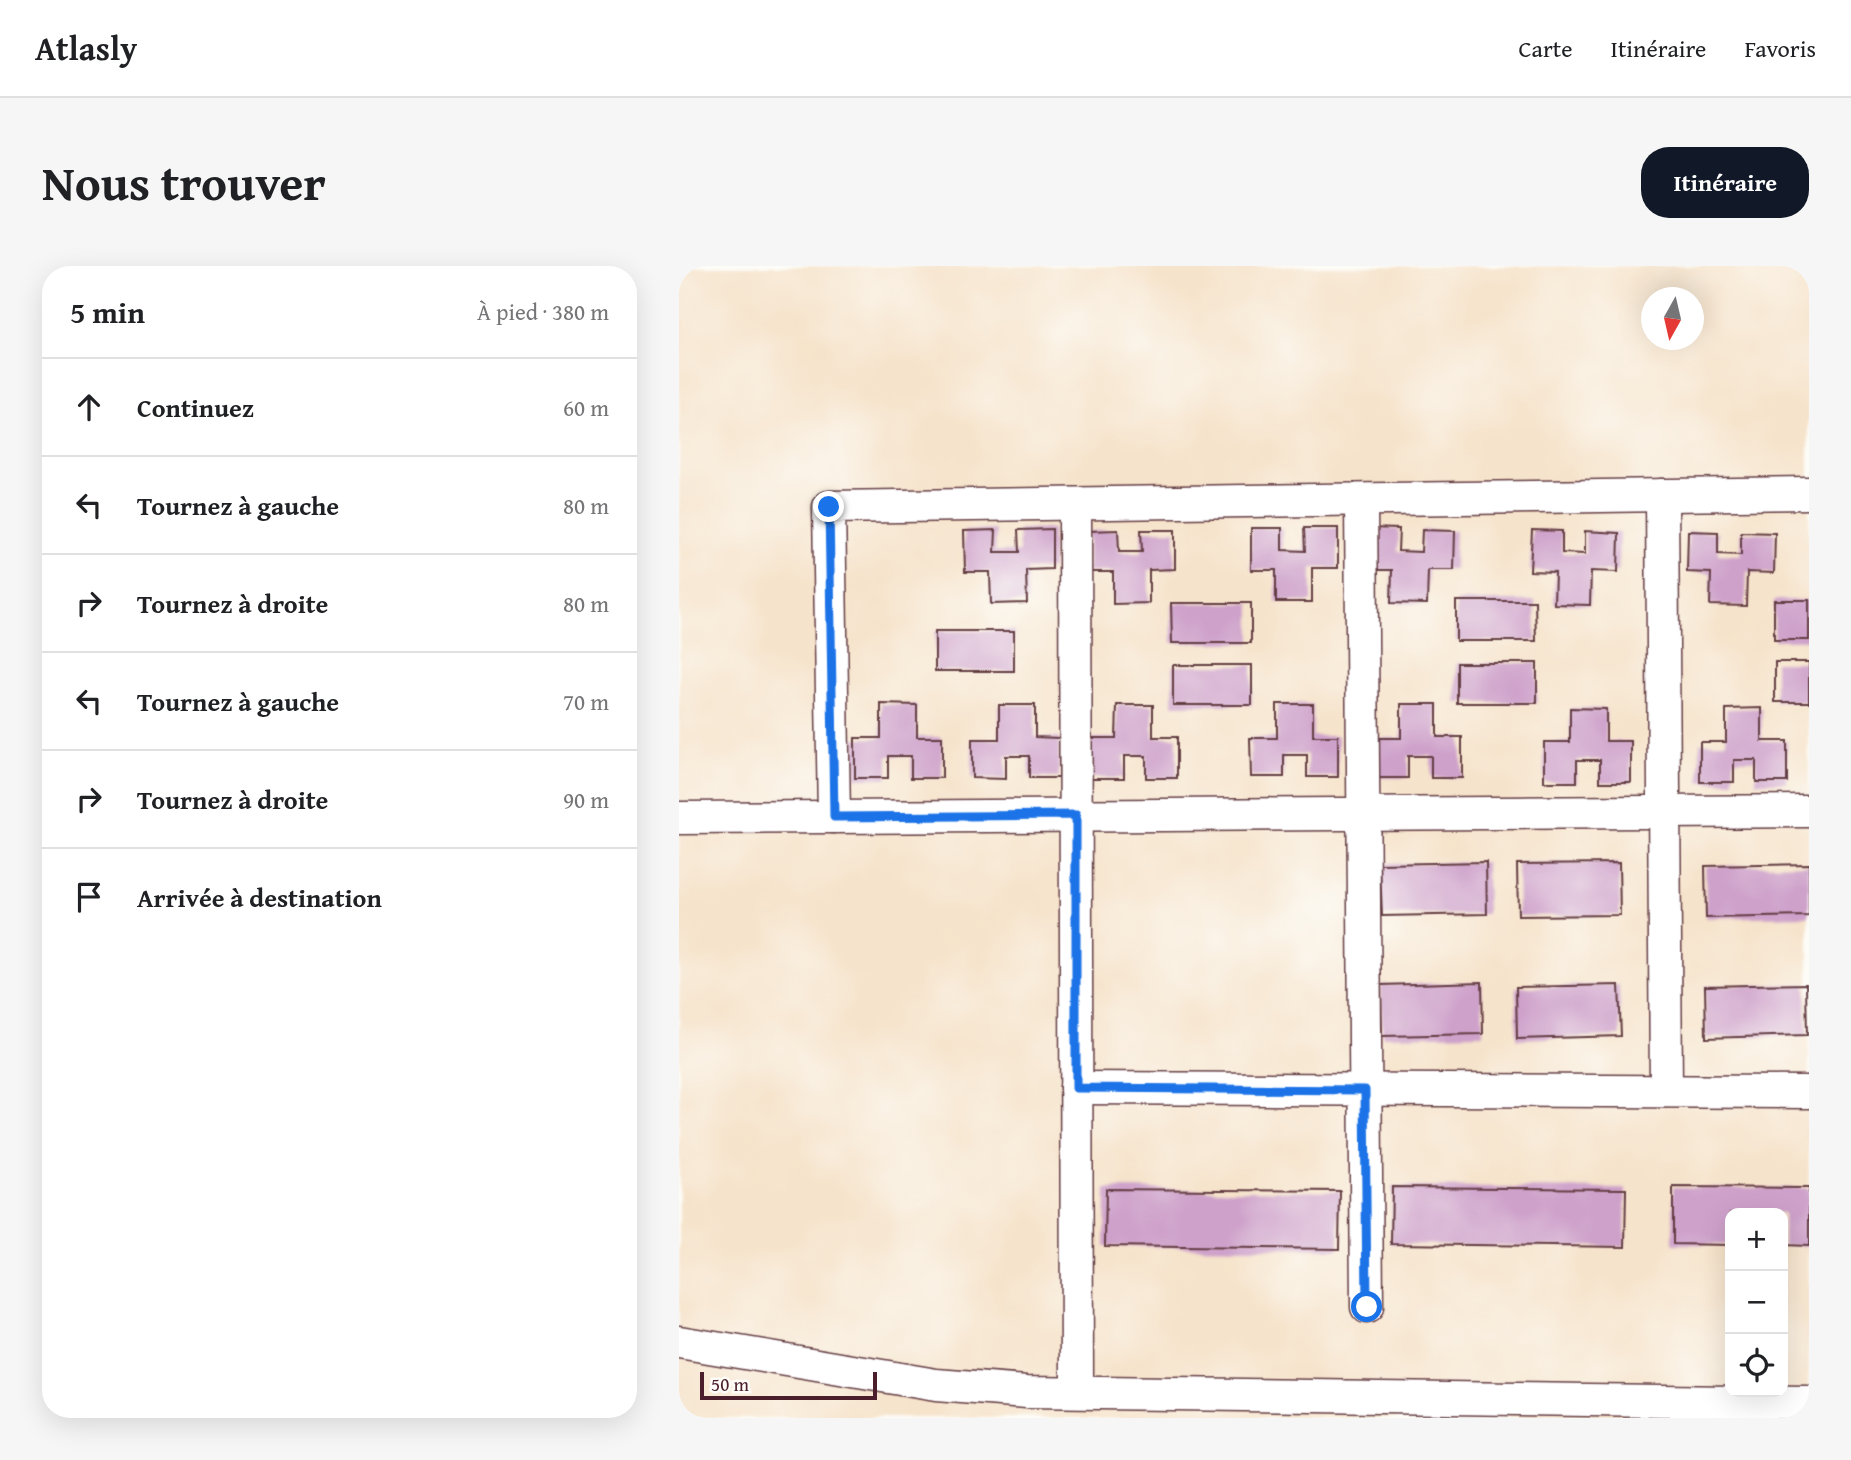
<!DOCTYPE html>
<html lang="fr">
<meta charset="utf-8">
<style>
:root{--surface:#fff;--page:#f6f6f6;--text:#202124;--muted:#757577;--line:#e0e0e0;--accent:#111827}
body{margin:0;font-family:"Gentium Book Plus",serif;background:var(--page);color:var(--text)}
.controls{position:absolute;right:21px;bottom:21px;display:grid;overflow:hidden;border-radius:14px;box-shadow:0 7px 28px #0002}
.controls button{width:63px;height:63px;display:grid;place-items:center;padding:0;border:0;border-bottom:2px solid var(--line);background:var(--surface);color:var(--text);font:35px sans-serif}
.compass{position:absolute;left:962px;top:21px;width:63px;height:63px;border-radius:50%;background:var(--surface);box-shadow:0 7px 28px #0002;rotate:188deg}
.scale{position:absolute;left:21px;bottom:18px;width:177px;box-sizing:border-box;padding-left:7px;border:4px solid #4a1f2b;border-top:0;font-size:19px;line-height:24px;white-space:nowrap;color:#4a1f2b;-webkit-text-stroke:5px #fdfcf7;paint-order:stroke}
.stop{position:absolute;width:21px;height:21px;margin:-16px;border:5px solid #1a73e8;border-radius:50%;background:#fff}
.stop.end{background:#1a73e8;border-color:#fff;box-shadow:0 2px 7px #0008}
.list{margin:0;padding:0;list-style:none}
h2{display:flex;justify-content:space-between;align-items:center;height:91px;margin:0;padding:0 28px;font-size:30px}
h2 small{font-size:23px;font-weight:400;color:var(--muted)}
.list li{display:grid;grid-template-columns:46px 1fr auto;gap:21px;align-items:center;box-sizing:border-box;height:98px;padding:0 28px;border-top:2px solid var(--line)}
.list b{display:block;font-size:26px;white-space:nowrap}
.list em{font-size:23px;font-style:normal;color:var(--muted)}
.icon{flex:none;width:38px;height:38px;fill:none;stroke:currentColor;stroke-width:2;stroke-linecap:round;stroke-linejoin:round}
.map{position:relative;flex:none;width:1130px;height:1152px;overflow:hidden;border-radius:28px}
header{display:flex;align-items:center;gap:42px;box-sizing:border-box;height:98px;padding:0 35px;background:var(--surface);border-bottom:2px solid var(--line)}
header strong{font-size:33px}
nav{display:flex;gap:38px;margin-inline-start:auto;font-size:24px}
.intro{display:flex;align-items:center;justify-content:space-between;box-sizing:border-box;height:168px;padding:0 42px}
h1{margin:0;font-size:49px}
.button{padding:18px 32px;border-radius:28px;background:var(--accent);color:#fff;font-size:24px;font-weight:700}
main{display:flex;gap:42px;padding:0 42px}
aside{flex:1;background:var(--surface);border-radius:28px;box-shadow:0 7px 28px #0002}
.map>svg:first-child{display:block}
.building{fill:#cea1ca}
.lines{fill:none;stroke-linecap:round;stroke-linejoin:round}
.minor-casing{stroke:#643c43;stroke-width:35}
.minor{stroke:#fff;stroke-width:32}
.route{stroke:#1a73e8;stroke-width:9}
</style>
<header>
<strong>Atlasly</strong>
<nav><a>Carte</a><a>Itinéraire</a><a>Favoris</a></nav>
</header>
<div class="intro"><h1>Nous trouver</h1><a class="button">Itinéraire</a></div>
<main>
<aside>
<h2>5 min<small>À pied · 380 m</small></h2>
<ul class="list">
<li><svg class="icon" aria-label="ahead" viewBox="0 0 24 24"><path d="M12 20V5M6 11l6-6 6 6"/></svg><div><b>Continuez</b></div><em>60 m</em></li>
<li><svg class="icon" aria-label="left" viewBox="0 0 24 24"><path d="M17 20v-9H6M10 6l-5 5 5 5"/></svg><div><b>Tournez à gauche</b></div><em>80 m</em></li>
<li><svg class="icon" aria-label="right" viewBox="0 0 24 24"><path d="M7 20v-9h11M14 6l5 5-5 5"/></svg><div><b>Tournez à droite</b></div><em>80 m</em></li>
<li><svg class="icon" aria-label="left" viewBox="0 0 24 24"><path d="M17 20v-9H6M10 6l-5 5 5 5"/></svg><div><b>Tournez à gauche</b></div><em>70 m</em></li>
<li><svg class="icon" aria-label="right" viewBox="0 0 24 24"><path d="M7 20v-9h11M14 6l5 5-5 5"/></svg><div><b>Tournez à droite</b></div><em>90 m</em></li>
<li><svg class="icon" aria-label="arrive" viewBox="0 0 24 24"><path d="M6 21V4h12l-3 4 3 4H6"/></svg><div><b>Arrivée à destination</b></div></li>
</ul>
</aside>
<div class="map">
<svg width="1130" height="1152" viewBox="0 0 1130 1152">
<rect width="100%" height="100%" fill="#fdfcf7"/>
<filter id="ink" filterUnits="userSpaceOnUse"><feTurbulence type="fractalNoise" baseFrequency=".0143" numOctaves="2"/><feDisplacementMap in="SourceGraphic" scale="14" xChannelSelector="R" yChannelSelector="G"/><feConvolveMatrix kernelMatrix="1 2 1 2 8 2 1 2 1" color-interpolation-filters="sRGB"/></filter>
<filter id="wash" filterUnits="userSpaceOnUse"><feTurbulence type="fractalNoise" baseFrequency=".00686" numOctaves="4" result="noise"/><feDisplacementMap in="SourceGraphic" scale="28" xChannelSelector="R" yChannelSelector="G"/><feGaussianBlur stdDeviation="1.57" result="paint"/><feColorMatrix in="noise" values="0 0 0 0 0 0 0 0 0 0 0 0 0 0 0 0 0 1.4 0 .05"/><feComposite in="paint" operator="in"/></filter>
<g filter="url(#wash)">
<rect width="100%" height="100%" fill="#f6e3cb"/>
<g id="blocks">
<g class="building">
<path d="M572 262H603V284L626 285 625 262H659V302H633V336H597V304H572Z"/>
<path d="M689 262 720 263 719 285 742 286 743 264 776 265 775 304H749L748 338 712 337 713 304H688Z"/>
<path d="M373 263V303L347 304 348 337 312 338 311 306H286L285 265 317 264 316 286H340L339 264Z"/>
<path d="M439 264 440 286H463L462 264H496V303L470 304V337L434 338V306H409V265Z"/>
<path d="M853 264 883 265V287L906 288V265L940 267 939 306 912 305 911 339 875 338 876 306 851 305Z"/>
<path d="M1009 265 1039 266V288L1062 289V266L1096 267 1095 307 1068 306 1067 340 1031 339 1032 307 1008 306Z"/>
<rect x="1095" y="334" width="35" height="40"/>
<path d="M777 335H856L857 375H777Z"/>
<path d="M492 337H572V377H493Z"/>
<rect x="256" y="365" width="79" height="40"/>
<rect x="1096" y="396" width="34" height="40"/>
<rect x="778" y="397" width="80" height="40"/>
<rect x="494" y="399" width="79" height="40"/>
<path d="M202 438 238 439V471H263V512H232V490H209V512H176V472H202Z"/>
<path d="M598 438H634V470H659V511H628V489H605V511H572L571 472H598Z"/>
<path d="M722 438H758V471H783V512H752V490H729V512H696V472H722Z"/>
<path d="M320 439H356V471L380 472V512H350V490H327V513L293 512V473H320Z"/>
<path d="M438 439H474V471H498V512H467V490H445V512H411V472H437Z"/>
<path d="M891 442 927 443V475H952V516H921V494H898V516H865V476H891Z"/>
<path d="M1083 442V475H1108V516H1077V494H1055V516H1021V476H1047V443Z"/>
<path d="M807 596 808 648 703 650 701 598Z"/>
<path d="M940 597 941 649 839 650 838 598Z"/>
<path d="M1130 598V650L1027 652 1026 600Z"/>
<path d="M803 716 804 768 703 770 702 719Z"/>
<path d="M1127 718 1128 769 1027 772 1026 720Z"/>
<path d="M940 719 942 770 838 773 837 721Z"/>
<path d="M713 921 947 923 946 981 712 978Z"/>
<path d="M994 921 1130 922V980L1104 979V947H1051V979L994 978Z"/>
<path d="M427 923 661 925 660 983 426 980Z"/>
</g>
</g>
</g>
<g filter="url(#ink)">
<use href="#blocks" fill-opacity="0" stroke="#643c43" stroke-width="2"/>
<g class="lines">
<defs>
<g id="minor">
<path d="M983 229 987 825"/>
<path d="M682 234 688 1041"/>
<path d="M396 238 398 1126"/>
<path d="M155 551 150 241 1130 227"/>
<path d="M0 552 1130 545"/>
<path d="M397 822 1130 826"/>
<path d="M0 1076 257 1119 348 1126 1130 1137"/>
</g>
</defs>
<use href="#minor" class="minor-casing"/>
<use href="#minor" class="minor"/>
</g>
</g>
<g class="lines" filter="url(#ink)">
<path class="route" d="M150 241 155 551 397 549V822L686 824 688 1041"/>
</g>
</svg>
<div class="controls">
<button>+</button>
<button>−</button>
<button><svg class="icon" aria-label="locate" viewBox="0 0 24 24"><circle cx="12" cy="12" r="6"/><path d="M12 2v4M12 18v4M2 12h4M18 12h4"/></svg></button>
</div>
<svg class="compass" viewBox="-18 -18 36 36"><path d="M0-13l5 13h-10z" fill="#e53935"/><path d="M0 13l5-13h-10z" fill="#757577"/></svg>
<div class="scale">50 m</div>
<div class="stop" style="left:688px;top:1041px"></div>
<div class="stop end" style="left:150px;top:241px"></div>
</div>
</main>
